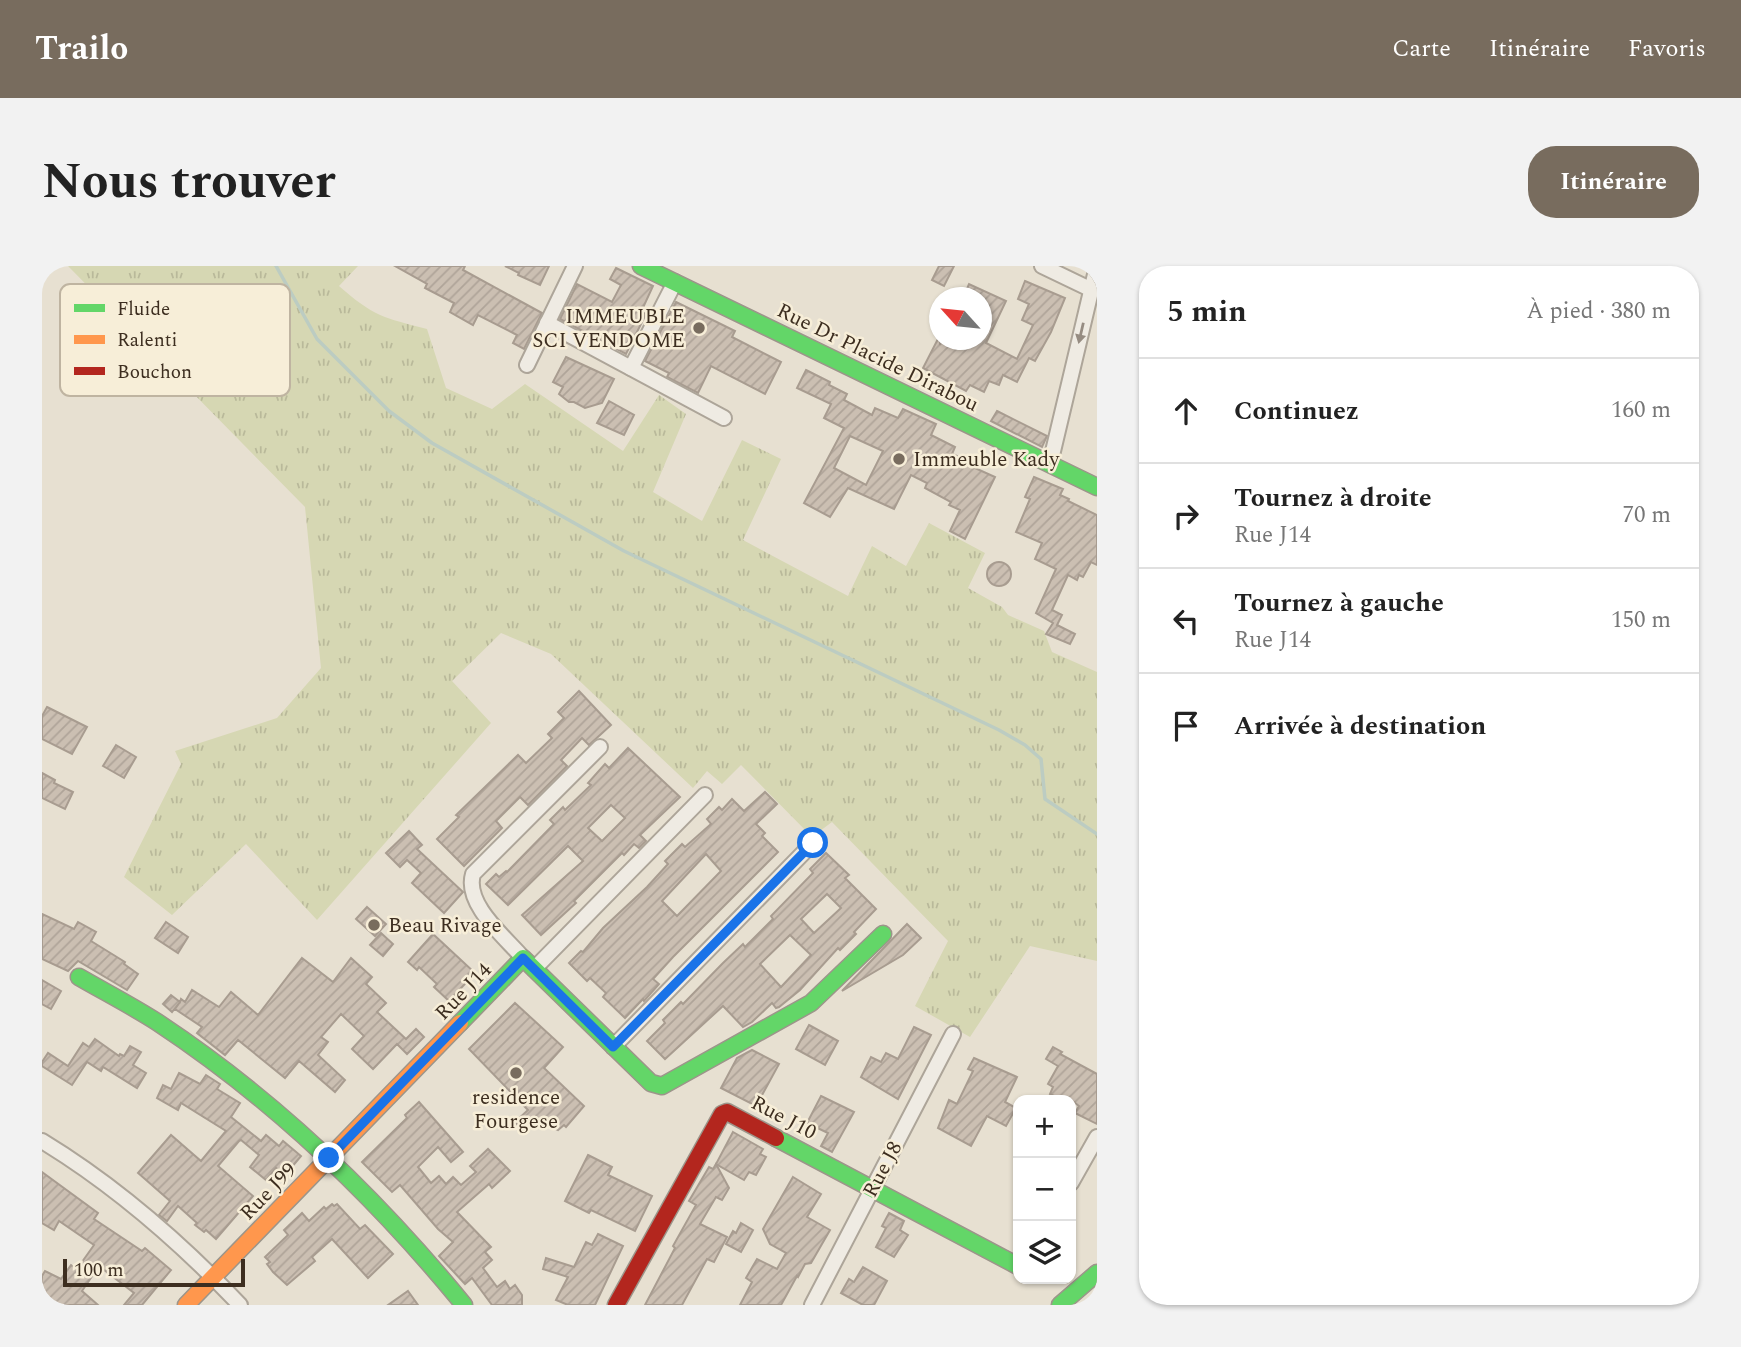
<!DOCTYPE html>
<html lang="fr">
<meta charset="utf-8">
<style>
:root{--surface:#fff;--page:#f2f2f2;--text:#222;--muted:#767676;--line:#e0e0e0;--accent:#786c5e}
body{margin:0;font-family:Spectral,serif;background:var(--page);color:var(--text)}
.controls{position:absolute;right:21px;bottom:21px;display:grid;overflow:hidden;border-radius:14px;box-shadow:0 2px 5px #0004}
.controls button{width:63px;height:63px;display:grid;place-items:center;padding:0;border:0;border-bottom:2px solid var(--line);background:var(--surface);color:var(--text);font:35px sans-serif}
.compass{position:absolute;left:887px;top:21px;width:63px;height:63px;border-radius:50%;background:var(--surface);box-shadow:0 2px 5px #0004;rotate:297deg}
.scale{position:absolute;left:21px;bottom:18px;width:182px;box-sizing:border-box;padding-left:7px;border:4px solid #3d2e20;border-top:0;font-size:19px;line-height:24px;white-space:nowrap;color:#3d2e20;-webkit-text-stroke:5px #f7eed8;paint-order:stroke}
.stop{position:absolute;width:21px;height:21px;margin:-16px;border:5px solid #1a73e8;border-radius:50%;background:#fff}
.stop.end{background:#1a73e8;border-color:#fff;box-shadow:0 2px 7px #0008}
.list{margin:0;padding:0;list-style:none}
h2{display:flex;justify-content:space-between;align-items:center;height:91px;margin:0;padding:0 28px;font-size:30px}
h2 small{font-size:23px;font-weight:400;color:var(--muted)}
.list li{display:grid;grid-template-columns:46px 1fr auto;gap:21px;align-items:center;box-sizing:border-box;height:105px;padding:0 28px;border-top:2px solid var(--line)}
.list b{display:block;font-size:26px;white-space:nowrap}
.list p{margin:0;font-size:23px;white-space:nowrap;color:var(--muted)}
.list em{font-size:23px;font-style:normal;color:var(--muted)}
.icon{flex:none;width:38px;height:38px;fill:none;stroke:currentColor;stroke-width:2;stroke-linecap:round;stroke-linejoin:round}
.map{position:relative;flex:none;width:1055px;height:1039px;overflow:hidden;border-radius:28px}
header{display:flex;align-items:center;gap:42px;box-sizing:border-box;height:98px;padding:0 35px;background:var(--accent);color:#fff}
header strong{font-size:33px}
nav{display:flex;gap:38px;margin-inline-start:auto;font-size:24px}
.intro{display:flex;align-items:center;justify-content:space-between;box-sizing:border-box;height:168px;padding:0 42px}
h1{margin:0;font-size:49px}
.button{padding:18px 32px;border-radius:28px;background:var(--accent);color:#fff;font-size:24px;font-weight:700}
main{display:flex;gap:42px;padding:0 42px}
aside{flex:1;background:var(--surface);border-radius:28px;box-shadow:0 2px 5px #0004}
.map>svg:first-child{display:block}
.grass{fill:url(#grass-tufts)}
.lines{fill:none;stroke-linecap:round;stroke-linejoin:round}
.stream{stroke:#bcccc2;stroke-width:3.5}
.building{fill:url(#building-hatch);stroke:#a89c90;stroke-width:2;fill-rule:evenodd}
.street-casing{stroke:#ada599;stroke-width:18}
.fast-casing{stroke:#9c958a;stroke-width:19}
.slow-casing{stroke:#9c958a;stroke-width:19}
.jam-casing{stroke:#9c958a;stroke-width:19}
.street{stroke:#efebe3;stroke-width:14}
.fast{stroke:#63d668;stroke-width:16}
.slow{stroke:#ff974d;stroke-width:16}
.jam{stroke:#b3261e;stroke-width:16}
.oneway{fill:#968c82}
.route{stroke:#1a73e8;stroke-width:9}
.poi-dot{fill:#786c5e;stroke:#f7eed8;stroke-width:2.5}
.labels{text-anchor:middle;stroke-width:5;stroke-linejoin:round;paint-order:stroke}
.poi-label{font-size:21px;fill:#3d2e20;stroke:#f7eed8;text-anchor:start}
.street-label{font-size:21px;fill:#3d2e20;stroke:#f7eed8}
.key{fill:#f7eed8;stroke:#bfb4a1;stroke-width:2}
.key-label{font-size:19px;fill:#3d2e20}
</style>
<header>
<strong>Trailo</strong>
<nav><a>Carte</a><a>Itinéraire</a><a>Favoris</a></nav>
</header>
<div class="intro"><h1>Nous trouver</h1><a class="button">Itinéraire</a></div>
<main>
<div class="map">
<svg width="1055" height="1039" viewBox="0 0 1055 1039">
<defs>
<pattern id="grass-tufts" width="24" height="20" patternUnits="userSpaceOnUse" patternTransform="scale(1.75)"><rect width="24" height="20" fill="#d6d7b3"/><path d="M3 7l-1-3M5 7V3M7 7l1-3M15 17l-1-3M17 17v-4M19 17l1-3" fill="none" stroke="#b9b99a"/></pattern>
<pattern id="building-hatch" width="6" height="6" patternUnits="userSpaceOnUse" patternTransform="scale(1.75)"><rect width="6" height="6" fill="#cbbfb2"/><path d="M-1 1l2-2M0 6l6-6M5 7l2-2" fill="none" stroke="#afa499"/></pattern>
</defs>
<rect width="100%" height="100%" fill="#e7e0d1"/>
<path class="grass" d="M26 0H316L297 20C331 50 342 52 385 63L404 122 450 143 483 118 581 185 617 129 644 148 611 226 660 255 700 174 739 193 701 274 806 330 830 280 864 300 887 257 943 287 926 322 960 341 966 349 1002 365 1010 386 1055 406V695L988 680 928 771 873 740 906 675 790 556 770 571 699 499 680 518 665 505 651 522 509 388 459 367 410 415 449 457 275 654 204 578 130 649 82 611 139 498 133 485 235 452 279 402 263 241Z"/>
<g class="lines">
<path class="stream" d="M234 0 275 73 347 145 390 177 582 285 957 464 983 479 999 493 1003 533 1055 568"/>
</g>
<g class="building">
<path d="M353 0H423L421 4 500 47 482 83 471 77 475 69 436 49 431 59 408 46 412 37 383 22 385 18Z"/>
<path d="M463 0H507L498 19 476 9 477 7Z"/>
<path d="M897 0H912L902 20 890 14Z"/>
<path d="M574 2 611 20 599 46 604 48 584 88 518 53 535 18 570 36 579 19 568 13Z"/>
<path d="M983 15 1023 32 1009 66 993 95 987 92 975 116 961 109 957 119 947 115 942 126 928 119 924 125 881 102 898 69V79L900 74H940V32H921L927 18 964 35 944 77 975 93 991 59 980 54 987 38 976 33Z"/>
<path d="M634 36 693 65 690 71 739 96 723 128 669 100 656 127 625 111 627 107 603 95Z"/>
<path d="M524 91 572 113 560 137 543 142 532 136H527L517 128 521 121 511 116Z"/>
<path d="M764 104 788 116 787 119 805 128 802 134 830 149 833 142 856 152 861 143 894 158 889 169 913 181 910 188 915 190 913 193 953 211 923 273 908 265 918 244 907 239 909 236 883 222 885 217 869 209 852 243 806 222 788 251 762 237 802 162 782 152 789 138 755 122ZM808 170 841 185 824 219 792 202Z"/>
<path d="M567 135 592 149 582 169 555 157Z"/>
<path d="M955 145 1005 170 1000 181 949 155Z"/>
<path d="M992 211 1021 223 1018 229 1027 233 1026 235 1055 249V299L1049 296 1041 311 1037 309 1035 314 1026 309 1010 344 1020 349 1015 359 1033 368 1028 378 1004 368 1011 357 994 347 1014 303 993 293 1000 277 974 266 988 233 983 231Z"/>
<circle cx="957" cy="308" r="12"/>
<path d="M537 425 569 459 547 479 540 472 519 494 525 500 486 539 478 531 454 555 460 562 422 600 395 573 417 551 414 549 476 489 484 497 510 472 506 468 522 452 516 446Z"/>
<path d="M5 441 45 461 30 488 0 473V450Z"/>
<path d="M74 479 94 491 82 512 61 500Z"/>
<path d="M586 482 638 531 598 569 604 575 597 582 592 578 582 589 580 587 532 635 534 637 499 669 480 649 541 595 526 580 466 639 444 618 454 608 457 611 464 605 465 606 512 558 508 554 521 541 523 544 549 519 546 517 563 498 567 502ZM569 539 583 552 560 575 546 562Z"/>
<path d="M0 507 13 514 12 517 31 526 23 543 0 532Z"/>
<path d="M723 526 735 538 714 558 723 567 720 570 736 586 631 691 611 713 617 718 602 735 601 733 583 752 561 731 564 727 548 712 545 715 527 697 539 685 541 686 561 662 605 621 626 598 623 595 640 578 643 581 669 558 665 553 677 541 680 544 690 533 702 545ZM664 588 679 605 635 650 620 635Z"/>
<path d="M367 565 380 579 375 583 421 626 402 647 370 617 379 607 365 594 358 601 344 587Z"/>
<path d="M784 587 807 609 803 612 834 643 812 666 814 668 798 684 796 682 758 724 737 741 734 742 730 737 710 756 701 761 681 740 623 793 605 775 623 757 621 754 639 736 641 738 681 697 701 678 703 681 731 653 729 650 771 607 768 603ZM785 628 799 642 772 667 759 653ZM748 669 769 689 739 721 718 698Z"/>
<path d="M325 641 344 658 333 670 314 653Z"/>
<path d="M0 648 32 663 36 656 54 666 49 675 83 696 82 698 96 708 85 724 36 695 26 705 0 693Z"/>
<path d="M124 656 146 671 136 687 113 672Z"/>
<path d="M865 658 879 672 861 689 800 725Z"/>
<path d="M339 667 351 678 341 690 328 679Z"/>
<path d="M391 668 433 707 407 735 392 721 395 718 377 701 375 704 366 696Z"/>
<path d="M260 692 291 716 309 692 330 711 324 718 344 737 335 746 364 773 374 763 382 771 365 788 355 778 331 803 310 783 322 770 299 748 279 771 286 776 276 789 303 814 293 826 257 795 243 812 196 774 183 789 155 767 160 761 133 743 138 736 130 746 121 738 129 729 138 736 139 733 143 736 150 724 177 741 189 726 216 749Z"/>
<path d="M0 714 19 725 9 743 0 738Z"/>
<path d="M473 737 521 781 502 802 542 840 524 861 522 859 516 864 503 858 494 850 479 862 473 856 486 844 427 783Z"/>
<path d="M767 759 796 775 783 799 754 783Z"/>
<path d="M872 761 889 769 856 833 819 811 829 791 839 796 844 787 856 793Z"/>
<path d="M53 773 77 790 78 788 82 790 88 780 99 786 91 799 104 807 95 822 61 801 59 805 45 796 30 819 0 800V796L6 787 26 800 41 777 47 781Z"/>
<path d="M1011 781 1020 786 1018 788 1055 808V858L1033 847 1037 840 1029 834H1020L1008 828 1011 821 1006 818 1016 800 1004 793Z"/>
<path d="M710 784 737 798 714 840 679 822 695 792Z"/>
<path d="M932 792 975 811 963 836 974 842 964 860 945 850 929 880 896 862 907 834 915 838 931 805 926 803Z"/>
<path d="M137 807 158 818 164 809 178 818 175 823 198 837 189 851 219 875 224 869 237 880 241 875 259 890 243 909 234 902 224 914 208 901 217 889 199 874 197 875 176 900 211 930 174 973 164 964 162 966 153 959 155 957 136 940 125 955 117 949 128 935 96 907 129 869 159 895 184 865 139 837 136 844 115 832 121 819 129 823Z"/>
<path d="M779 830 812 846 790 886 779 880 786 867 765 857Z"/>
<path d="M377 836 421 886 409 896 396 881 376 901 389 917 397 910 404 918 411 911 419 919 434 906 428 900 446 883 468 905 450 922 447 918 415 946 449 981 443 986 450 994 441 1002 455 1021 463 1015 468 1023 473 1019 480 1029V1039H450L430 1012 423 1018 397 990 411 976 396 963 358 919 350 926 320 896 365 852 363 849Z"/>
<path d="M691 866 721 883 718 888 724 891 714 909 707 906 702 914 674 898Z"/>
<path d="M546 889 570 901 566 909 610 930 593 965 549 944 547 947 523 935Z"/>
<path d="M674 898 687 922 680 934 674 931 658 958 685 971 672 996 665 993 640 1039H603L633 982 631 980 654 939 647 935 667 901 671 903Z"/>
<path d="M0 906 56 947 52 953 100 985 103 982 129 1004 100 1039H82L92 1027 57 1000 40 1025 56 1039H9L0 1033V1010L3 1005 19 1013 29 999 35 1003 52 979 17 955 12 964 0 957Z"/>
<path d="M751 911 779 928 765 951 788 964 769 997 763 998 756 1011 755 1010 739 1039H698L710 1016 704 1012 715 993 735 1003 744 987 728 978 721 963Z"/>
<path d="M290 938 292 940 295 938 318 963 323 959 351 988 326 1012 290 973 270 991 273 995 245 1019 231 1006 225 998 228 996 223 991 246 969 242 964 260 947 267 955 282 941 284 943Z"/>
<path d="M847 947 862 955 858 964 866 969 852 991 834 981 844 962 840 960Z"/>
<path d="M699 957 711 964 699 986 684 978 691 965 694 967Z"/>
<path d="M556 968 581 980 553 1039H526L514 1034 526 1011 501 1003 504 992 532 1001 544 976 550 979Z"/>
<path d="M821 1001 845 1015 832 1039H821L799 1027 807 1013 812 1016Z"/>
<path d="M366 1025 376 1039H346Z"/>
</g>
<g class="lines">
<defs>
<g id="street">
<path d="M1000 0 1050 24"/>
<path d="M505 57 682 152"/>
<path d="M485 99 533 0"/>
<path d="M589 102 633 16"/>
<path d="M1008 198 1055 0"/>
<path d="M481 692C463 671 422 638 431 608L558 481"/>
<path d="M492 703 663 529"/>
<path d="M571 781 771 577"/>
<path d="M0 875C74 920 139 977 198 1039"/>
<path d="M1029 917 1055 871"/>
<path d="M770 1039 911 768"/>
</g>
<g id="fast">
<path d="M599 0 1055 221"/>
<path d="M37 711C63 726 90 740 115 756 233 834 333 930 422 1039"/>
<path d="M418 757 481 692 609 817 620 820 769 737 841 668"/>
<path d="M734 872 976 1000"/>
<path d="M1018 1039 1055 1007"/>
</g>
<path id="slow" d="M144 1039 418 757"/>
<path id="jam" d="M574 1039 680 848 685 846 734 872"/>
</defs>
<use href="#street" class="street-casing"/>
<use href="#fast" class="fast-casing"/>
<use href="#slow" class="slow-casing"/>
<use href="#jam" class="jam-casing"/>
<use href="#street" class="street"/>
<use href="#fast" class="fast"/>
<use href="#slow" class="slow"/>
<use href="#jam" class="jam"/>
</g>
<defs><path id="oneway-solid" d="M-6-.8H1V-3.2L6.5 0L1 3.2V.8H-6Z" transform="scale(1.75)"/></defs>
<use class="oneway" href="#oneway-solid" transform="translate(1039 67) rotate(103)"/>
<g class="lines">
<path class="route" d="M287 892 481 692 571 781 771 577"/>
</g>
<g class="poi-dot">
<circle cx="657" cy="62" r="7"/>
<circle cx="857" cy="193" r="7"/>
<circle cx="332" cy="659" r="7"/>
<circle cx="474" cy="807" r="7"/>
</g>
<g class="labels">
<g class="poi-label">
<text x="643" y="57" text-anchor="end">IMMEUBLE<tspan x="643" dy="24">SCI VENDOME</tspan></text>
<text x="871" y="200">Immeuble Kady</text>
<text x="346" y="666">Beau Rivage</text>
<text x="474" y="838" text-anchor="middle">residence<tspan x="474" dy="24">Fourgese</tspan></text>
</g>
<g class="street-label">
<text transform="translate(836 91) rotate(26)" y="7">Rue Dr Placide Dirabou</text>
<text transform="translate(421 725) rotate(-46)" y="7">Rue J14</text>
<text transform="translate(742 851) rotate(28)" y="7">Rue J10</text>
<text transform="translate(840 903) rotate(-62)" y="7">Rue J8</text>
<text transform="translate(226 925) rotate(-46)" y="7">Rue J99</text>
</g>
</g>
<rect x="18" y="18" width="230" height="112" rx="10" class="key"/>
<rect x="32" y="38" width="31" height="8" fill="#63d668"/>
<rect x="32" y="69" width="31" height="9" fill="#ff974d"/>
<rect x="32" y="101" width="31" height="8" fill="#b3261e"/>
<g class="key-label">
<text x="75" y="49">Fluide</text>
<text x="75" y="80">Ralenti</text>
<text x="75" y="112">Bouchon</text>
</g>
</svg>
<div class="controls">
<button>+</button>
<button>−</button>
<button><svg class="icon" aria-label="layers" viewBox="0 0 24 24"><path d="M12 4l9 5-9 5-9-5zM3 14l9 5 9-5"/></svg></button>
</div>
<svg class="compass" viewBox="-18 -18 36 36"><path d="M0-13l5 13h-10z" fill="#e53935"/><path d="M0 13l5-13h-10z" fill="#767676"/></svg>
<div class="scale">100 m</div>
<div class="stop" style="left:771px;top:577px"></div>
<div class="stop end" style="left:287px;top:892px"></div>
</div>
<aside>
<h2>5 min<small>À pied · 380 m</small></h2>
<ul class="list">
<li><svg class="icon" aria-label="ahead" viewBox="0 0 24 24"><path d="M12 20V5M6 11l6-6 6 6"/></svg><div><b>Continuez</b></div><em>160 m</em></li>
<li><svg class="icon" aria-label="right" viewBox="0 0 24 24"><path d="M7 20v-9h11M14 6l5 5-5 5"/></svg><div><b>Tournez à droite</b><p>Rue J14</p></div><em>70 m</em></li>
<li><svg class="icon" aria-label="left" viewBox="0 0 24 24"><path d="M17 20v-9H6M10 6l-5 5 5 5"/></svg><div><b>Tournez à gauche</b><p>Rue J14</p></div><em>150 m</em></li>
<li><svg class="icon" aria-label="arrive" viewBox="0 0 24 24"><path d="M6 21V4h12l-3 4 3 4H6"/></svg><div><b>Arrivée à destination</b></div></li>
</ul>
</aside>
</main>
